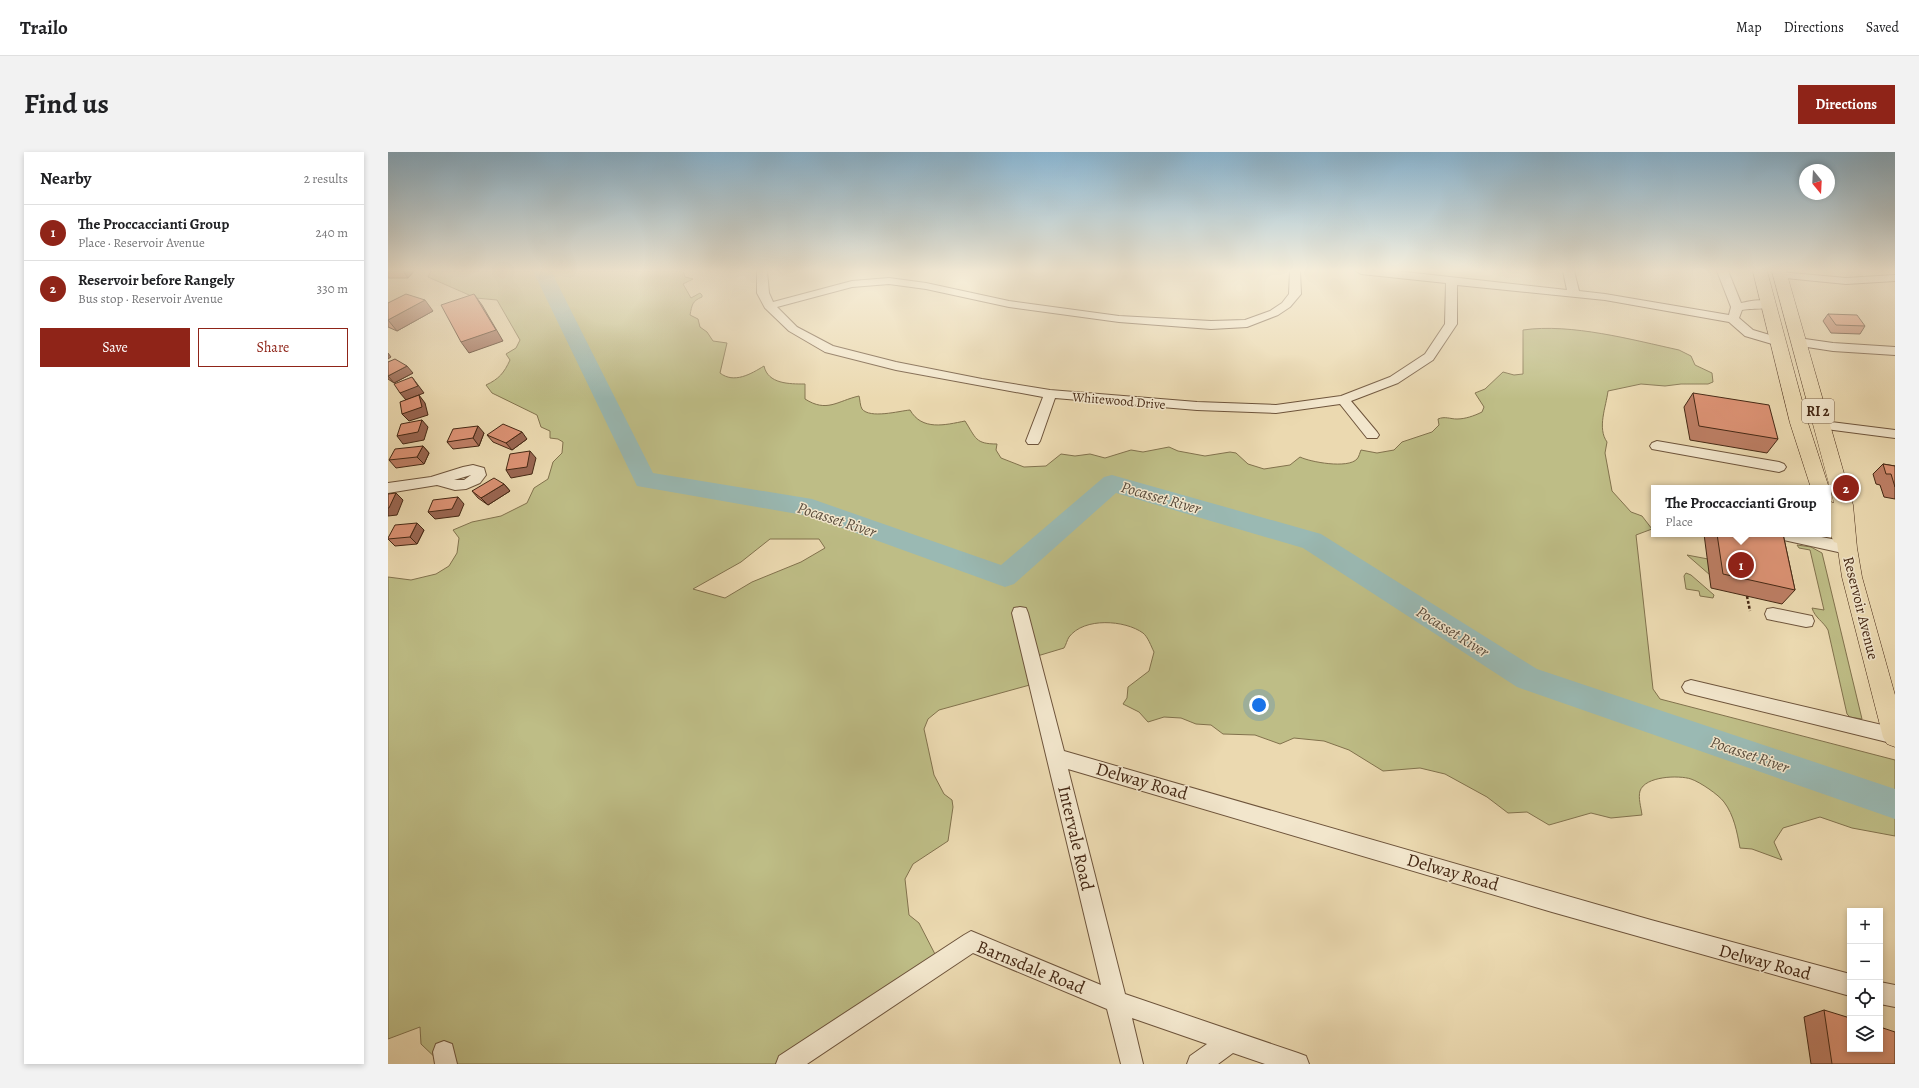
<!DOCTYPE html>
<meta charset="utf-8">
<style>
:root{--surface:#fff;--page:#f2f2f2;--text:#202124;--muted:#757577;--line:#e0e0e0;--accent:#8f2418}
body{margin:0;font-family:Alegreya,serif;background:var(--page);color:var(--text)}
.controls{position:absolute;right:12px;bottom:12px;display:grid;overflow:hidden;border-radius:0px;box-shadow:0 2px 6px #0003}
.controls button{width:36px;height:36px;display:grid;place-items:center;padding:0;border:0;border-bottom:1px solid var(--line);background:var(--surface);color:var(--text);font:20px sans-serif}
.compass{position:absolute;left:1411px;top:12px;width:36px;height:36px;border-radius:50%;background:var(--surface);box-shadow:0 2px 6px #0003;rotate:162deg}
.you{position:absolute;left:871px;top:553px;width:14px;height:14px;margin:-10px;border:3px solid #fff;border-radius:50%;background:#1a73e8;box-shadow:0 0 0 6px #1a73e833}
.badge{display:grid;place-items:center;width:26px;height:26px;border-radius:50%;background:var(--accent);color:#fff;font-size:13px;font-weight:700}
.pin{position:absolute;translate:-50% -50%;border:2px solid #fff;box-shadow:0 1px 4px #0006}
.popup{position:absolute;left:1263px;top:333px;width:180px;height:52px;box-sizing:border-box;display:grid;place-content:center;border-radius:0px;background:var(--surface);filter:drop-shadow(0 1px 3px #0005);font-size:13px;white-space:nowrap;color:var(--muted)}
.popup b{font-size:15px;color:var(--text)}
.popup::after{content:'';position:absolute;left:50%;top:100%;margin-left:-8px;border:8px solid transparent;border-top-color:var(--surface)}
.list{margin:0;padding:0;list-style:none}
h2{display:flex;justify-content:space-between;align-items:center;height:52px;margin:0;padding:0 16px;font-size:17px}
h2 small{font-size:13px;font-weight:400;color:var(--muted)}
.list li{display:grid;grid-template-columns:26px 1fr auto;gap:12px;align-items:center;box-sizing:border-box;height:56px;padding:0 16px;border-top:1px solid var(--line)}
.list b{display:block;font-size:15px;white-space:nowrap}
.list p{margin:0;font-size:13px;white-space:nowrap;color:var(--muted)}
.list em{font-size:13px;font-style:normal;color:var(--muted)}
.actions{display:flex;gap:8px;padding:12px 16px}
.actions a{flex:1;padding:9px 0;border:1px solid var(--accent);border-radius:0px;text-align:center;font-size:14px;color:var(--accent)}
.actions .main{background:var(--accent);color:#fff}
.icon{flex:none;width:22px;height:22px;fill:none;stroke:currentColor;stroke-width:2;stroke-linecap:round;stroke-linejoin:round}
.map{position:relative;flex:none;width:1507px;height:912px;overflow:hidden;border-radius:0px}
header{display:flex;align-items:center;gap:24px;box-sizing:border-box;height:56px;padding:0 20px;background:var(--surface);border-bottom:1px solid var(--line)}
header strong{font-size:19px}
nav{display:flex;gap:22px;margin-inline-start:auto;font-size:14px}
.intro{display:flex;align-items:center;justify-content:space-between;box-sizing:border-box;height:96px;padding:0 24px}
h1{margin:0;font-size:28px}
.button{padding:10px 18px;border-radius:0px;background:var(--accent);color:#fff;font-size:14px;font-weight:700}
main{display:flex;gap:24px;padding:0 24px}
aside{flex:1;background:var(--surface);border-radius:0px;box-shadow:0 2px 6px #0003}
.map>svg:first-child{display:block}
.green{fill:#bebd86;stroke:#82724d;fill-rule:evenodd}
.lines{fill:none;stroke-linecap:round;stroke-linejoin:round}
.river{fill:#9ab9b3;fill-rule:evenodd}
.minor-casing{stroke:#6e543b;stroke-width:2}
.major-casing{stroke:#452814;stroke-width:1}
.path{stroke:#452814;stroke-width:2.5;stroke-dasharray:3 2;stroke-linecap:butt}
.minor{fill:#f2e6cc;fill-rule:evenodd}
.major{fill:#ebd9b0;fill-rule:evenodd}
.wall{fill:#bd7e64;stroke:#452814}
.shaded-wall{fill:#9a6651;stroke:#452814}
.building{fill:#dc9274;stroke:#452814}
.labels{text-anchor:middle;stroke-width:3;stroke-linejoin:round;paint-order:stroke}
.far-street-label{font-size:13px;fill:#452814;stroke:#f2e6cc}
.shield{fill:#f2e6cc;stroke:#79614b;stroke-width:1}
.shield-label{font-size:14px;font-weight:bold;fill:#452814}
.street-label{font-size:15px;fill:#452814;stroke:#f2e6cc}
.water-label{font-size:16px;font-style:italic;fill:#5a4c3c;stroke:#f2e6cc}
.near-street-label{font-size:18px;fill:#452814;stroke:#f2e6cc}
</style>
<header>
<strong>Trailo</strong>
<nav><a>Map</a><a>Directions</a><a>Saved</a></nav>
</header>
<div class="intro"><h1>Find us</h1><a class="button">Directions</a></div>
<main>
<aside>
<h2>Nearby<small>2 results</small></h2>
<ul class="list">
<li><span class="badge">1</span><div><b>The Proccaccianti Group</b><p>Place · Reservoir Avenue</p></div><em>240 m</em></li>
<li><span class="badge">2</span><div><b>Reservoir before Rangely</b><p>Bus stop · Reservoir Avenue</p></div><em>330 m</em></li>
</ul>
<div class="actions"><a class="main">Save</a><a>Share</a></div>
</aside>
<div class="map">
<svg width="1507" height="912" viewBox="0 0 1507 912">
<rect width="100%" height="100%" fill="#ebd9b0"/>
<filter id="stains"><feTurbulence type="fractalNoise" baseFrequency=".005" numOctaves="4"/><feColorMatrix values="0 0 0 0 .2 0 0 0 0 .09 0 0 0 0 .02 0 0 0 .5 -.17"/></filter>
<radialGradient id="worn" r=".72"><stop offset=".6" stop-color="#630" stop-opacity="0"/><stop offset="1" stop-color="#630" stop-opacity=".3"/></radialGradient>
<g class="green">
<path d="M43 119H295L297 125 305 127 295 132 303 146 312 141 314 143V145C304 149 304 153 302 163L310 167 312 175 319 180 325 189 339 191 332 221C346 232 363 222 376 214 380 232 401 232 417 232V247C439 261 449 249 471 244 472 247 472 254 474 257 482 267 511 259 522 258 534 279 557 273 577 269 588 286 587 292 609 292L608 298 613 306 636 315 658 314 673 302 687 304 702 302 717 306 743 298 755 300 781 295 790 299 817 304 842 300 848 301 860 312 876 317 902 313 912 305C922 310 960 317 969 307 971 305 972 300 973 298L989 301 1006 298 1014 290 1044 280 1051 273 1050 267C1057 264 1062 267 1069 267 1077 267 1086 264 1094 260L1096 255 1087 241 1097 237 1115 220 1126 223 1135 222V178C1183 171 1245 188 1291 198L1303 204 1307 213 1324 221 1325 230 1320 232H1293L1277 234 1253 232 1220 239C1218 255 1209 276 1219 290L1217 301 1224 339 1243 360 1254 364 1264 377 1248 383 1265 537 1272 547 1507 608V684L1464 676 1432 665 1395 676 1386 690 1394 708 1364 697 1352 696C1349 680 1346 663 1336 650 1331 643 1312 630 1303 627 1291 623 1257 624 1252 639 1250 646 1253 655 1254 663L1223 666 1203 661 1161 673 1139 660 1120 661 1099 645 1057 622 1032 616 995 619 961 598 936 589 906 586 892 592 867 583 835 582 823 573 808 572 793 566 776 565 760 570 751 560 735 552 739 546 740 535 761 519 766 500C763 494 760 485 755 481 737 468 696 465 681 485 679 488 678 493 676 496L646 505 649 531 551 558 540 567 536 577 546 623 556 642 564 648 565 655 560 689 525 712 517 727 521 763 531 771 549 806 397 912H54L33 892 32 875 0 887V425L23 428 48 422 61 414 69 401 71 386 65 378 84 370 113 364 139 351 146 336 160 327 165 310 174 301 175 290 170 287 162 286V279L153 275 149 263 104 241 98 233C111 227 116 221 122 208L118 202 128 196 132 188 109 148 88 146 40 125ZM382 387H431L437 396 413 410 364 430 337 446 305 437 353 410Z"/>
<path d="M1409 393 1423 395 1434 401 1474 567 1462 565 1459 562 1440 478C1435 469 1427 466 1424 456L1436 458 1422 398 1411 396Z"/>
<path d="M1299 403 1320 407 1322 423Z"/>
<path d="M1298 421 1303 423 1326 443 1325 446 1312 444 1311 439 1298 437 1296 424Z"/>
</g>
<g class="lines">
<path class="river" d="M145 119H163L265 321 424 347 613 413 716 325 724 323 933 382 1149 517 1507 637V667L1129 535 915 396 728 341 626 432 617 435 421 364 249 334Z"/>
<defs>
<g id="minor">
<path d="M369 119H379L381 141 385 150 464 129 501 126 538 131 621 149 731 164 823 169 857 168 882 159 894 151 901 142 902 119H912L913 142 902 155 890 163 859 175 823 177 731 170 621 155 538 137 501 132 464 135 389 155 409 175 445 194 508 210 594 227 662 238 809 250 888 253 953 244 1002 225 1037 202 1057 172 1058 131 973 122 968 119H1008L1179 138 1175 119H1186L1191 139 1217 142 1341 163 1343 155 1329 119H1340L1353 151C1362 149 1379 145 1386 153 1382 158 1362 156 1354 158L1351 166 1365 178 1395 187 1397 190 1391 194 1357 184 1341 170 1217 148 1069 133V172L1045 208 1010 231 963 249 989 280 991 283 989 286H979L952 252 888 261 809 258 667 246 652 289 650 292H640L638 289 655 245 508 218 437 200 401 179 377 156 369 141Z"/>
<path d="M1392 120 1458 126 1507 123V129L1458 132 1388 125 1387 123 1388 121Z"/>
<path d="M1410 186 1445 191 1507 195V203L1445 199 1406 193 1404 190 1406 187Z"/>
<path d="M1435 269 1507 278V286L1430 276 1428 273 1430 270Z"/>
<path d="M1269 289 1391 310 1396 312 1398 315 1396 318 1391 320 1264 297 1262 294 1264 291Z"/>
<path d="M85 313 96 316 98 323 92 331 78 337 67 338 49 333 0 341V331L43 325 75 315ZM83 323 76 328H66Z"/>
<path d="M1384 382H1418L1459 390 1464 392 1467 396 1464 400 1459 402 1391 387 1386 386Z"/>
<path d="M632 455 638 456 640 461 676 599 1263 768 1462 822V844L1164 760 680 617 737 842 910 901 918 904 921 912H877L845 901 830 912H799L802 904 819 892 744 866 755 912H733L719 857 585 801 419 912H388L391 904 576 783 583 779 713 833 624 461 626 456Z"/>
<path d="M1385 456 1424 464 1426 469 1424 474 1418 475 1379 467 1377 462 1379 457Z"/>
<path d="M1303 528 1507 576V592L1303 542 1297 540 1294 535 1297 530Z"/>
<path d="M1492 830 1507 833V855L1492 852Z"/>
<path d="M56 889 64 892 69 912H47L45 900 48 892Z"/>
</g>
<g id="major">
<path d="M1365 119H1379L1420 271 1441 336 1440 338V336H1423L1402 271Z"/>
<path d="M1384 119H1398L1465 353 1469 396 1474 425 1507 543V595L1499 592 1495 585 1454 425 1449 391 1446 390 1440 378V349L1446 351Z"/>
</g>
</defs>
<use href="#minor" class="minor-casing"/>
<use href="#major" class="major-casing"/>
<path class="path" d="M1359 444 1362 459"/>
<use href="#minor" class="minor"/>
<use href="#major" class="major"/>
</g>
<g class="wall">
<path d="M0 119H26L20 126H0Z"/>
<path d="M0 151 45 159 9 179 0 175Z"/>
<path d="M1440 162 1477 174 1472 182 1443 181 1435 169Z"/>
<path d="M0 210 25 221 6 231 0 227Z"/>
<path d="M1305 241 1390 287 1379 301 1302 288 1296 255Z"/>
<path d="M96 281 91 294 65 297 59 290Z"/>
<path d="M99 283 139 287 124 298 105 290Z"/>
<path d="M35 294 41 301 36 312 8 316 1 308Z"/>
<path d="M1495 312 1507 314V347L1496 345 1492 333 1488 332 1485 322Z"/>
<path d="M116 332 122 339 100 353 90 346 84 339Z"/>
<path d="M36 378 29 392 7 394 0 387V386Z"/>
<path d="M1316 382H1395L1407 438 1394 452 1323 436Z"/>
<path d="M1436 858 1507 912H1423L1416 865Z"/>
</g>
<g class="shaded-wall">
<path d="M15 119H26L20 126Z"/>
<path d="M86 142 94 153 115 189 81 201 73 190Z"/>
<path d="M37 148 45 159 9 179 0 168Z"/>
<path d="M0 201 3 205 0 207Z"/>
<path d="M19 214 25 221 6 231 0 224Z"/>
<path d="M24 225 36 241 18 248 12 241Z"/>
<path d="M31 243 37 251 40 263 21 269 14 262Z"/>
<path d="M34 268 40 275 36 288 15 292 9 284Z"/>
<path d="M90 274 96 281 91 294 85 286Z"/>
<path d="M134 280 139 287 124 298 118 291Z"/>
<path d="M35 294 41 301 36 312 29 305Z"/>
<path d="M142 299 148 306 144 322 123 326 118 318Z"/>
<path d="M116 332 122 339 100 353 93 346Z"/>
<path d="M8 341 15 348 9 363 0 364V356Z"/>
<path d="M70 345 76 352 71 364 47 367 40 360Z"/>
<path d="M29 371 36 378 29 392 22 385Z"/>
</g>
<g class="building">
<path d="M18 142 37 148 0 168V151Z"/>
<path d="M86 142 108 178 73 190 53 153Z"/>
<path d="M1440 162 1469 163 1477 174 1448 173Z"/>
<path d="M7 207 19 214 0 224V210Z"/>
<path d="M24 225 30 234 12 241 6 232Z"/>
<path d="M1305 241 1381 253 1390 287 1311 274Z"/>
<path d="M31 243 34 255 14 262 12 250Z"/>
<path d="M34 268 30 280 9 284 13 272Z"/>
<path d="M115 272 134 280 118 291 99 283Z"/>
<path d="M90 274 85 286 59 290 65 277Z"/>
<path d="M35 294 29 305 1 308 7 297Z"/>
<path d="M142 299 139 315 118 318 122 302Z"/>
<path d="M1495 312 1507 314V335L1503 322H1498Z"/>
<path d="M106 326 116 332 93 346 84 339Z"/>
<path d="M8 341 1 356H0V342Z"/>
<path d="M70 345 64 357 40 360 45 348Z"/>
<path d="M29 371 22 385 0 387V386L7 373Z"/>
<path d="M1329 382H1395L1407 438 1335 422Z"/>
<path d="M1436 858 1462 866V897H1492V875L1507 880V912H1444Z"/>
</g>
<linearGradient id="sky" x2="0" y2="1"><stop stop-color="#89b6d3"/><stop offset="0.48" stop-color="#f6eedb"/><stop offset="1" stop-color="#f6eedb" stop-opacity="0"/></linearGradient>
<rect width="1507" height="247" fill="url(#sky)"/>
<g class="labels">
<g class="far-street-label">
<text transform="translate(731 248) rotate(5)" y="5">Whitewood Drive</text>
</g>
<rect class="shield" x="1414" y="247" width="32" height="24" rx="3"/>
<g class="shield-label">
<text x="1430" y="264">RI 2</text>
</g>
<g class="street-label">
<text transform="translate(1473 456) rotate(76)" y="5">Reservoir Avenue</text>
</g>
<g class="water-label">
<text transform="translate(773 345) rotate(16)" y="6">Pocasset River</text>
<text transform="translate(449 367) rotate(18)" y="6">Pocasset River</text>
<text transform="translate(1065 479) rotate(32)" y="6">Pocasset River</text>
<text transform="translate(1362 602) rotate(19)" y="6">Pocasset River</text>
</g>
<g class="near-street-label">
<text transform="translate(754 629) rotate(16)" y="6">Delway Road</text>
<text transform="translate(688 686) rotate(77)" y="6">Intervale Road</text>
<text transform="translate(1065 720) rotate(16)" y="6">Delway Road</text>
<text transform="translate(1377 810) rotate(15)" y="6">Delway Road</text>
<text transform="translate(643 815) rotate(22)" y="6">Barnsdale Road</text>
</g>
</g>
<rect width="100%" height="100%" filter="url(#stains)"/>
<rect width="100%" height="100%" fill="url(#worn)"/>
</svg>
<div class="controls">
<button>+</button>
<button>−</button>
<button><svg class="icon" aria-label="locate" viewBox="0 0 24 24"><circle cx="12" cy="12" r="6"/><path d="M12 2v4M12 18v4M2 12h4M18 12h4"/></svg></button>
<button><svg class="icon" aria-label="layers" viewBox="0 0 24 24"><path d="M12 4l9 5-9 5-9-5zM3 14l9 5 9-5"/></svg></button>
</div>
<svg class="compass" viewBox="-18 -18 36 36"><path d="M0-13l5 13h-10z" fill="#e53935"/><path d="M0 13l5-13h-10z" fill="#757577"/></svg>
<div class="you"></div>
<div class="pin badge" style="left:1353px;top:413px">1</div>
<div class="popup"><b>The Proccaccianti Group</b>Place</div>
<div class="pin badge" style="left:1458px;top:336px">2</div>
</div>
</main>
